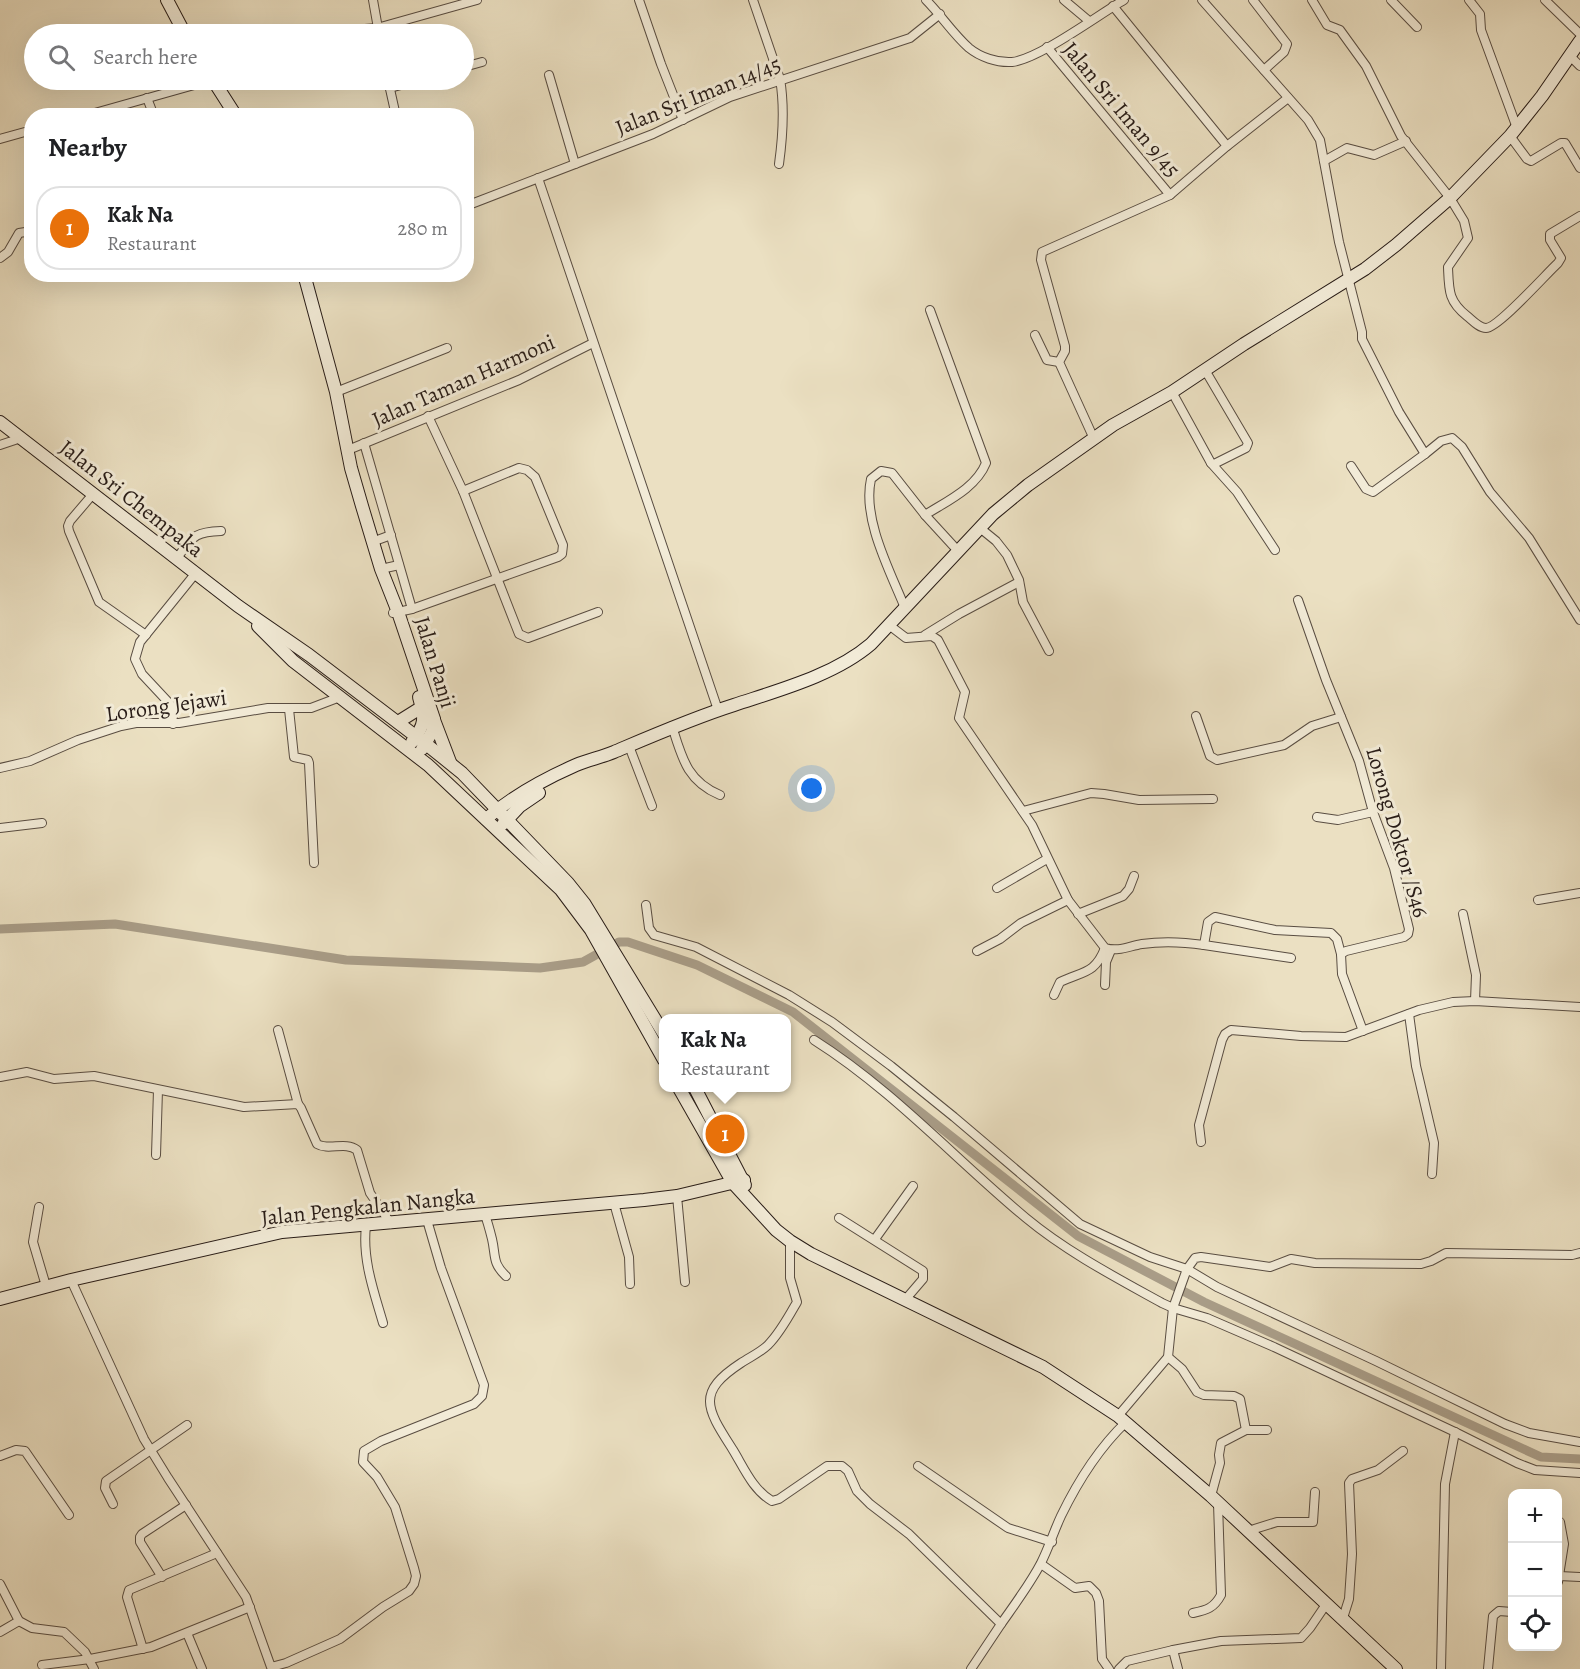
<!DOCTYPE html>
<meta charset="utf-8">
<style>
:root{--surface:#fff;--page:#f6f6f6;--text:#202124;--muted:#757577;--line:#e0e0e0;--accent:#8f2418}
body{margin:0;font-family:Alegreya,serif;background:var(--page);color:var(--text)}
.controls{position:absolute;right:18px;bottom:18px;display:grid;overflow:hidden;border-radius:12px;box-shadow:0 6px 24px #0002}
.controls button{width:54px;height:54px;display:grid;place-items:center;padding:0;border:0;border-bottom:2px solid var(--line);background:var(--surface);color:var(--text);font:30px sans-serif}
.you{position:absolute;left:812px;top:789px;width:21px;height:21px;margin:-15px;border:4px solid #fff;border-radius:50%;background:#1a73e8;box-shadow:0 0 0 9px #1a73e833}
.badge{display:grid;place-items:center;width:39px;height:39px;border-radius:50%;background:var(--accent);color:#fff;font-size:20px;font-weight:700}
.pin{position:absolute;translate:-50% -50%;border:3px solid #fff;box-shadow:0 2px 6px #0006}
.popup{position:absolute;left:659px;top:1014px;width:132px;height:78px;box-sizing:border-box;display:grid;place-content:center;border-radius:12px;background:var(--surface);filter:drop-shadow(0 2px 4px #0005);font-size:20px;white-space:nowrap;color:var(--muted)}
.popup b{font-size:22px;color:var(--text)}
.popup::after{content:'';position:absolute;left:50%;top:100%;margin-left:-12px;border:12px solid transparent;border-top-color:var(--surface)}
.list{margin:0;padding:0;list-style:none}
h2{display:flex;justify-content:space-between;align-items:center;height:78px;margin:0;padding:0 24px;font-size:26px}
h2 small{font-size:20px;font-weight:400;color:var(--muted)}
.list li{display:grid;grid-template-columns:39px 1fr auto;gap:18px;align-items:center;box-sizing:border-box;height:84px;margin:0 12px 12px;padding:0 12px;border:2px solid var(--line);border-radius:24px}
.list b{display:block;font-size:22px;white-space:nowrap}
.list p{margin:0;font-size:20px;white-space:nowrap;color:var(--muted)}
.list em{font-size:20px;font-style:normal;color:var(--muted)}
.icon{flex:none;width:33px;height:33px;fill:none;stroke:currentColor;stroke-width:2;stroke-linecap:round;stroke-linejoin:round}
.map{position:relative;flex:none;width:1580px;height:1669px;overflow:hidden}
.search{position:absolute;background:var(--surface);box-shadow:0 6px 24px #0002;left:24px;top:24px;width:450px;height:66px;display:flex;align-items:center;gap:15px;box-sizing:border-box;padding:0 21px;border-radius:33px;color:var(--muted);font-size:22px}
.panel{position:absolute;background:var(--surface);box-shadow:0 6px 24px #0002;left:24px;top:108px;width:450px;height:174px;border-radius:24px}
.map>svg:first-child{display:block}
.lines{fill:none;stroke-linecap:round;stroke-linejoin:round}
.canal{stroke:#a99d88;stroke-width:9}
.street-casing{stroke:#594d42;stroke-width:10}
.secondary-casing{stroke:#281c17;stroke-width:14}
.street{stroke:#f2ebd7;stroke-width:8}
.secondary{stroke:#f2ebd7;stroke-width:12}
.labels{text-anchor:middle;stroke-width:6;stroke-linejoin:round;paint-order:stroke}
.street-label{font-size:22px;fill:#281c17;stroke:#f2ebd7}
</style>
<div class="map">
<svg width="1580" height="1669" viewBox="0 0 1580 1669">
<rect width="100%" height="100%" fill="#ebe0c2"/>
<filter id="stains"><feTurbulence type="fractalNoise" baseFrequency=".00333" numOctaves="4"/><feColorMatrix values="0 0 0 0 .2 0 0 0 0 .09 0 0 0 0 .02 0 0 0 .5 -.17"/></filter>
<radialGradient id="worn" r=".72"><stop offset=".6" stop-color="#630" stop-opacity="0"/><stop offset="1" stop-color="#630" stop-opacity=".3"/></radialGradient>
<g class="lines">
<path class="canal" d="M0 929 115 924 346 960 540 968 583 962 619 942H628L697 965 793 1012 1078 1236 1204 1302 1541 1457 1580 1459"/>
<defs>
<g id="street">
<path d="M373 0 379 34"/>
<path d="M639 0 661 64 683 120"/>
<path d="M753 0 780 79C785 108 783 135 779 164"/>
<path d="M926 0C941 15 953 34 969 48 980 57 997 63 1012 62 1039 59 1098 15 1124 0"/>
<path d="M1064 0 1089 21"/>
<path d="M1202 0 1308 120 1320 140 1339 242 1362 332V339L1399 412 1425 454 1441 441 1452 438 1462 447 1490 492 1529 538 1580 620"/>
<path d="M1253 0 1287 44 1284 52 1264 70"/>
<path d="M1312 0 1327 25 1340 30 1366 66 1401 136 1450 198 1464 221 1468 238 1448 267C1449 290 1448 301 1467 316 1472 320 1479 328 1486 328 1498 328 1546 274 1558 263L1561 258 1550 240V234L1580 216"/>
<path d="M1391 0 1417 27"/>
<path d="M1469 0 1480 14 1481 30 1517 128"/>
<path d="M1545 0 1580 34"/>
<path d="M1113 6 1227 146"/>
<path d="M303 34 377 28 477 0"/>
<path d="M1047 47 1170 195"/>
<path d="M1570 56 1580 66"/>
<path d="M464 67 482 62"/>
<path d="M549 75 575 164"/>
<path d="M388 80 396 116"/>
<path d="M390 88 419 80"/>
<path d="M147 98 154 116"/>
<path d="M84 116 212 80"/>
<path d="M1510 136 1527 159 1531 161 1561 143H1565L1580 168"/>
<path d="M0 139 32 130"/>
<path d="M1324 161 1347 148 1374 155 1406 141"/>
<path d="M538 178 718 710"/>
<path d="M466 206 653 134 730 97 910 38 940 14"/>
<path d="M0 258 8 252 19 233 32 231"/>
<path d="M1035 335 1047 360 1059 362"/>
<path d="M336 392 447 348"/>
<path d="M1172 392 1211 463 1214 464 1246 448 1248 443 1205 370"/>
<path d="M428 416 463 491 519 634 528 638 598 612"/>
<path d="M1094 439 1059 362 1065 351V346L1041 260 1042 252 1170 195 1227 146 1288 98"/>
<path d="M364 443 412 609"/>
<path d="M0 445 21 438"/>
<path d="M348 450 519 380 593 343"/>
<path d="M1211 463 1237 492 1275 550"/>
<path d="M1351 466 1366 489 1373 492 1425 454"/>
<path d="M93 494 70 521 68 526 69 531 99 602 146 635"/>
<path d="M925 515C947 501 976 488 986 463L930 310"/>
<path d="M980 528 996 541 1007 555 1019 580 1023 602 1049 651"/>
<path d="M372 542 391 535"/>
<path d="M176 559C193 538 192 532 221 531"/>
<path d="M381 569 399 565"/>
<path d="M1298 600 1326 680 1359 761 1373 812 1394 868 1409 929 1408 934 1404 937 1346 951 1341 954 1342 974 1363 1031"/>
<path d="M905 608C890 571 862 519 871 479L881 471 892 473 925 515 958 551"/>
<path d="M393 613 412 609 558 557 562 554 563 545 535 477 527 470 519 468 463 491"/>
<path d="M889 625 906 638 932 636 938 640 965 692 959 718 1032 825 1068 900 1105 948C1119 952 1129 946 1142 944 1162 941 1184 942 1204 945L1208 922 1215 917 1275 930 1331 933 1337 939 1341 954"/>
<path d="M925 635 959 614 1019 582"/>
<path d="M289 709 294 757 308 760 309 763 314 863"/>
<path d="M1196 716 1210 756 1217 760 1284 745 1312 726 1341 717"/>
<path d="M173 724 172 709 170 704 142 674 135 659 140 642 195 574"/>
<path d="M672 726C682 758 687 781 720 795"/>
<path d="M629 746 652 806"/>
<path d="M0 768 30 761 78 740 121 726 136 723H179L268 708H311L340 697"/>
<path d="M1023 811 1091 793 1104 794 1139 800 1213 799"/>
<path d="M1317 817 1338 820 1373 812"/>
<path d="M0 828 42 823"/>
<path d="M997 888 1047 859"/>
<path d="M1538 900 1580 893"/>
<path d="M646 905 649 928 654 935 696 947 789 995 832 1022 891 1066 954 1117 1080 1224 1150 1257 1187 1269 1217 1287 1376 1361 1505 1424 1529 1433 1580 1442"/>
<path d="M1078 914 1123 896 1129 889 1134 876"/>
<path d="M1463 914 1476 975 1475 1001"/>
<path d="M1204 945 1291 958"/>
<path d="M977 951 1000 939 1021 923 1068 900"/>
<path d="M1105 985 1106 962 1111 950"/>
<path d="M1054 995 1060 982C1083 971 1095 974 1105 948"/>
<path d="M1409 1014 1416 1066 1434 1143 1432 1174"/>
<path d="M278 1030 298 1104"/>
<path d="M814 1040C893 1090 955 1159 1026 1218 1067 1252 1115 1277 1162 1303L1173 1308 1207 1318 1274 1347 1455 1432 1517 1463 1535 1470 1580 1473"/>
<path d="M0 1077 27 1072 54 1079 94 1076 244 1107 298 1104 301 1108 317 1144C329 1151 345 1141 357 1150L370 1193 391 1224"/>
<path d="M1201 1142 1199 1125 1222 1040 1225 1034 1231 1030 1301 1036 1346 1037 1419 1010 1453 1002 1475 1001 1580 1007"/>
<path d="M156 1155 158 1090"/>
<path d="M677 1196 685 1282"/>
<path d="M614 1203 629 1257 630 1284"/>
<path d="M39 1207 33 1242 46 1286"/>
<path d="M485 1215C488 1223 490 1231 492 1239 496 1256 492 1263 506 1276"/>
<path d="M839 1218 923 1271V1279L905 1300"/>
<path d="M366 1226C362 1259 374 1292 383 1323"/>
<path d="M875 1239 913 1186"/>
<path d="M790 1241V1278L797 1302C789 1316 780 1333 768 1345 761 1352 750 1357 741 1363 695 1393 707 1409 733 1450 744 1468 753 1490 772 1501L779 1499 827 1466H842L848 1471 857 1491 870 1504 909 1534 1001 1624C1015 1604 1030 1584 1041 1563 1049 1547 1054 1531 1061 1516 1077 1483 1099 1448 1126 1422"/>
<path d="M71 1280 144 1439 168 1478 246 1597 271 1667 286 1663 340 1639 383 1607 409 1591 414 1584 416 1576 414 1568 395 1507 377 1477 363 1462 364 1451 381 1441 474 1404 482 1396 484 1385 441 1268 427 1220"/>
<path d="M1168 1357 1182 1369 1197 1392 1204 1395 1234 1396 1240 1399 1246 1430"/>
<path d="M1118 1416 1168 1357 1173 1308 1187 1269 1195 1258 1201 1257 1270 1267 1291 1259 1315 1263 1421 1264 1431 1261 1446 1253 1572 1255 1580 1253"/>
<path d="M0 1456 16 1450 25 1451 69 1515"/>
<path d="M918 1466 1008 1528 1052 1542"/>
<path d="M1211 1496 1220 1463 1219 1455 1221 1443 1246 1430H1267"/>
<path d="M113 1504 105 1488 106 1481 187 1425"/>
<path d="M1248 1531 1277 1522H1313L1315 1492"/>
<path d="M1041 1564 1075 1588 1089 1586 1096 1593 1099 1601 1102 1659 1109 1669"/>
<path d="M1559 1576 1580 1577"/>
<path d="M162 1577 140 1542V1537L142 1534 186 1505"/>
<path d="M1558 1582 1564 1544 1560 1522"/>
<path d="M0 1584 19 1621 32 1628 64 1632 85 1652 94 1669"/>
<path d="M1193 1613C1207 1610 1214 1608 1221 1595L1218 1503"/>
<path d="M1343 1618 1349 1599 1352 1554 1349 1483 1352 1479 1378 1470 1403 1451"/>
<path d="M0 1632 19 1621"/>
<path d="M187 1633 202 1669"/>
<path d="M143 1649 127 1597 129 1590 217 1553"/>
<path d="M1173 1650 1178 1669"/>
<path d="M42 1665 90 1659 151 1647 250 1607"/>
<path d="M971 1669 1001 1624"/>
<path d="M1119 1669 1127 1661 1173 1650 1221 1641 1301 1638 1310 1628 1327 1603"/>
<path d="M1441 1669 1445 1484 1455 1432"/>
<path d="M1488 1669 1493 1616 1499 1611 1512 1612"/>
</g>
<g id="secondary">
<path d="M167 0 185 34"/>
<path d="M213 80 236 116"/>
<path d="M304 274 336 392 351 468 362 506 381 569 398 612 434 719 432 732 422 749"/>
<path d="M0 422 238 606 309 655 426 744 462 773 568 883 584 903 664 1034"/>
<path d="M258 626 293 661 428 765 561 890 591 930 664 1060"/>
<path d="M434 720 450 762"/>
<path d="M398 722 422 707"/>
<path d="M412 742C426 724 425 718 419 697"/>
<path d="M486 819C512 797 544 779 576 765 588 760 602 757 614 752 654 735 693 718 734 705 779 690 835 675 871 644L993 514 1028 485 1113 425 1172 392 1244 344 1365 269 1396 245 1450 198 1510 136 1542 96 1580 41"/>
<path d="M503 824 520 806 539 793"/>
<path d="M679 1088 733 1183 776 1230 790 1241 811 1254 1043 1367 1118 1416 1211 1496 1396 1669"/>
<path d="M695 1088 745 1185"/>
<path d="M0 1299 71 1280 282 1232 644 1200 677 1196 744 1180"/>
</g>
</defs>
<use href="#street" class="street-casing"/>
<use href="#secondary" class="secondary-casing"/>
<use href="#street" class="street"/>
<use href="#secondary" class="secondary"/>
</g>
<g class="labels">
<g class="street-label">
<text transform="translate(698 95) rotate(-22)" y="8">Jalan Sri Iman 14/45</text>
<text transform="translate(1122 109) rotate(50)" y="8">Jalan Sri Iman 9/45</text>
<text transform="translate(463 380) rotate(-24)" y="8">Jalan Taman Harmoni</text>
<text transform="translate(132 498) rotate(38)" y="8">Jalan Sri Chempaka</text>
<text transform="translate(436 662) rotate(73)" y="8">Jalan Panji</text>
<text transform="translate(166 705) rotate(-8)" y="8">Lorong Jejawi</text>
<text transform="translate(1398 832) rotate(74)" y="8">Lorong Doktor /S46</text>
<text transform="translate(368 1206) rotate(-6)" y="8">Jalan Pengkalan Nangka</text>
</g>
</g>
<rect width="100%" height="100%" filter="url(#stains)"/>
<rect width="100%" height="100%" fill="url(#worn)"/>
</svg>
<div class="controls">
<button>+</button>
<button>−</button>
<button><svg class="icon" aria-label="locate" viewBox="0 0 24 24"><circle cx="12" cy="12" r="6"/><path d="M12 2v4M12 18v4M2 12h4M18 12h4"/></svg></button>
</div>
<div class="you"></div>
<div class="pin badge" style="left:725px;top:1134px;background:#e8710a">1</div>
<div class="popup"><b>Kak Na</b>Restaurant</div>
<div class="search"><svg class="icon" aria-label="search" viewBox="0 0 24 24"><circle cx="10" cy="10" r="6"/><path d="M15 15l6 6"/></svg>Search here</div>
<section class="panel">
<h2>Nearby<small></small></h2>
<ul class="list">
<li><span class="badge" style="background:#e8710a">1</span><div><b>Kak Na</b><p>Restaurant</p></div><em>280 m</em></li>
</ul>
</section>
</div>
